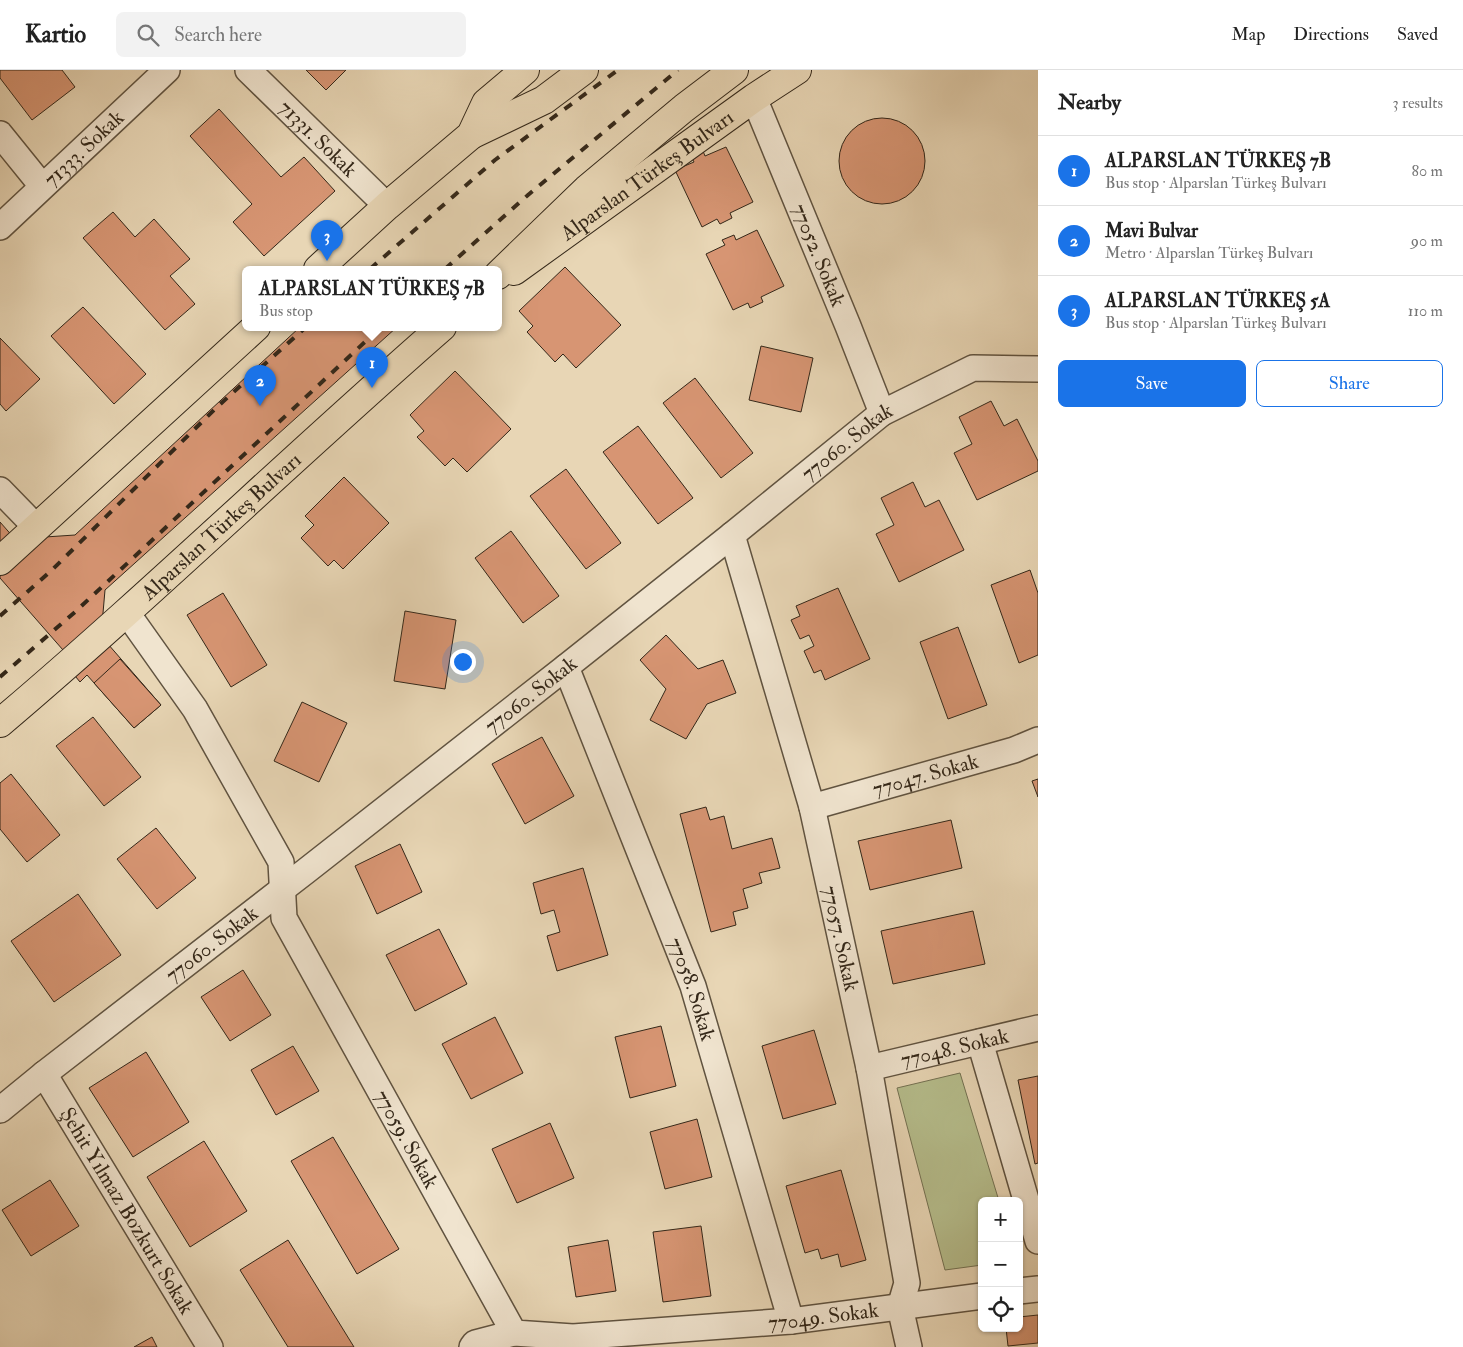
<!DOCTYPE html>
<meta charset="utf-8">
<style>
:root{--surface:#fff;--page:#f2f2f2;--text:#222;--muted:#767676;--line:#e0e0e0;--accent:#1a73e8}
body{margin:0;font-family:"IM FELL Double Pica",serif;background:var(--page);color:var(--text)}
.controls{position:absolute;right:15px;bottom:15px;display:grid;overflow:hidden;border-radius:8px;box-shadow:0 1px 4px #0004}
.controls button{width:45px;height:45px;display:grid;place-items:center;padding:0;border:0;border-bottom:1px solid var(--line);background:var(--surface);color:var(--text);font:25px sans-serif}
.you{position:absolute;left:462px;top:591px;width:18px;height:18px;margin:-12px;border:4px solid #fff;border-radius:50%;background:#1a73e8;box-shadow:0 0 0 8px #1a73e833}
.badge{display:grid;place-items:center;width:32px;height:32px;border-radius:50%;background:var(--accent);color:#fff;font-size:16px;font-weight:700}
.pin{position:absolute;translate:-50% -41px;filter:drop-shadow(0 1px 2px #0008)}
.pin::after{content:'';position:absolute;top:26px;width:18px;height:15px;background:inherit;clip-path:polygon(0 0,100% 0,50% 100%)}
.popup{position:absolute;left:242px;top:196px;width:260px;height:65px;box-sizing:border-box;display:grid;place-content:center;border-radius:8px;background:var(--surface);filter:drop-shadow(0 1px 4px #0005);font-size:16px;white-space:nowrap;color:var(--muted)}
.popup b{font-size:19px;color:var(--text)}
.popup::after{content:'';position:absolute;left:50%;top:100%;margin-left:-10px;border:10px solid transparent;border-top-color:var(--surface)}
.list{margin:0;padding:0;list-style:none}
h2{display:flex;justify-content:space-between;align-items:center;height:65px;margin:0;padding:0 20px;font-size:21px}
h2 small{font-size:16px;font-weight:400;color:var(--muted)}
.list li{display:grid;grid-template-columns:32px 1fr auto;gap:15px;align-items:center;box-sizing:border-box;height:70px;padding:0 20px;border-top:1px solid var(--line)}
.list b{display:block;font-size:19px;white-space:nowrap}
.list p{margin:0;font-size:16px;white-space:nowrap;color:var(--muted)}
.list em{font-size:16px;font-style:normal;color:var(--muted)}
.actions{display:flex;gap:10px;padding:15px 20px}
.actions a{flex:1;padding:11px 0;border:1px solid var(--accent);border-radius:8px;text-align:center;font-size:18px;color:var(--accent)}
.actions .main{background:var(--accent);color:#fff}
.icon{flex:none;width:28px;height:28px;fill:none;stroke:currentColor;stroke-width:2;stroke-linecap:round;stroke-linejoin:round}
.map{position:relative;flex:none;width:1038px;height:1277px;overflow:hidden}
header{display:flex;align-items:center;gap:30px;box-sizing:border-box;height:70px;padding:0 25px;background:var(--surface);border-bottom:1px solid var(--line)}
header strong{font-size:24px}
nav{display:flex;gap:28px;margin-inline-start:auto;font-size:18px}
.search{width:350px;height:45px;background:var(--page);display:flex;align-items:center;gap:12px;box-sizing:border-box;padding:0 18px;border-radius:8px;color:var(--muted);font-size:19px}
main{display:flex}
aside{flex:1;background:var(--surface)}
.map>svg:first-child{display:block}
.green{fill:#b6be8d;stroke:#747253}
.building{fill:#d79573;stroke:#332719}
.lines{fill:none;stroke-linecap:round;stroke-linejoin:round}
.minor-casing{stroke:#605340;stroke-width:28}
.primary-casing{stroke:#332719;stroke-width:30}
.trunk-casing{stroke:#332719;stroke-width:30}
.minor{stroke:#f0e4cf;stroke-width:25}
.primary{stroke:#e8d6b5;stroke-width:28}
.trunk{stroke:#e8d6b5;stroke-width:28}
.rail{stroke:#332719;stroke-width:4;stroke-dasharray:9 9;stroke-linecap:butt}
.labels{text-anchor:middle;stroke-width:5;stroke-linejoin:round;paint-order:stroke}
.street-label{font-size:21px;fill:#332719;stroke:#f0e4cf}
</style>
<header>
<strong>Kartio</strong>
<div class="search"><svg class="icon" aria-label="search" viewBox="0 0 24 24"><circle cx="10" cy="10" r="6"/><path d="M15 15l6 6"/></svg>Search here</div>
<nav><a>Map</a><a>Directions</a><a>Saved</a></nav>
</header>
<main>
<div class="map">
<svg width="1038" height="1277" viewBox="0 0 1038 1277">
<rect width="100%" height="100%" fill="#e8d6b5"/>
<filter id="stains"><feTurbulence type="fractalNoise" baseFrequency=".004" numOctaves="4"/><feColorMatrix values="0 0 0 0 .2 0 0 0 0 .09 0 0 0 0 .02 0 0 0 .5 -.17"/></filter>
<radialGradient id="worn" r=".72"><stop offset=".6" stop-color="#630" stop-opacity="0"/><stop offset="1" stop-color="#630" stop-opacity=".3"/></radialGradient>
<path class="green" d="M960 1003 999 1131H982V1195L945 1200 897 1018Z"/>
<g class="building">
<path d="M0 0H62L75 17 32 50 0 8Z"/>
<path d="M306 0H346L326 20Z"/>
<path d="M219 39 281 107 304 87 335 121 264 186 233 152 252 134 190 66Z"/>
<circle cx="882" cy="91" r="43"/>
<path d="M726 77 753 132 730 143 732 148 720 154 717 149 702 157 675 100 694 92 691 86 703 81 705 86Z"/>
<path d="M113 142 135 167 154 149 190 189 170 206 195 234 165 260 83 168Z"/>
<path d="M757 160 784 216 761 227 763 232 750 238 748 233 733 240 706 184 725 175 722 170 734 165 736 170Z"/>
<path d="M565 197 621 255 576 298 563 284 555 292 527 262 533 256 519 241Z"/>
<path d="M83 237 146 304 114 334 51 266Z"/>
<path d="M300 257H397L105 520 101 566 161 635 134 658 87 605 80 612 71 601 77 596 0 508V452L15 469 75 465Z"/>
<path d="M0 268 40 309 6 341 0 334Z"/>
<path d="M761 276 813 288 801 342 749 330Z"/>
<path d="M455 301 511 359 467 402 453 388 445 396 417 367 424 361 410 345Z"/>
<path d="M695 308 753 383 721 408 663 333Z"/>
<path d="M991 331 1004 356 1017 349 1038 391V401L977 430 954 383 972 374 959 347Z"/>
<path d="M638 356 693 428 658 454 603 382Z"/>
<path d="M566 399 621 473 586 499 530 426Z"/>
<path d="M344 407 389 453 343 499 334 490 328 496 301 468 314 455 305 446Z"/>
<path d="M913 412 925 437 939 430 964 480 899 512 876 464 894 455 881 428Z"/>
<path d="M511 461 559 526 523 553 475 488Z"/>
<path d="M1030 500 1038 523V585L1019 593 991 515Z"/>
<path d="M838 518 870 589 825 610 821 600 814 603 804 581 814 576 809 565 800 569 791 550 800 546 796 536Z"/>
<path d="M223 523 267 595 231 617 187 545Z"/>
<path d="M405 541 456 550 445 619 394 611Z"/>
<path d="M958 557 987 635 948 649 920 572Z"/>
<path d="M666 565 698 599 723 590 736 623 707 634 686 669 650 650 666 619 640 590Z"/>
<path d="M120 589 161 635 134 658 94 613Z"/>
<path d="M302 632 347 653 319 712 274 691Z"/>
<path d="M93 647 141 707 104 736 56 676Z"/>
<path d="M542 667 574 726 525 754 492 694Z"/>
<path d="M11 704 60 765 27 792 0 759V713Z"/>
<path d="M1038 709V727L1032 711Z"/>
<path d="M706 737 710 750 724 746 732 779 772 768 780 798 759 803 762 813 743 819 748 838 733 842 736 855 711 862 680 744Z"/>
<path d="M951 750 962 798 870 820 858 771Z"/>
<path d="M156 758 196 808 157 839 117 789Z"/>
<path d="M400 774 422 822 377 844 355 796Z"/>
<path d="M583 798 608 885 557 901 547 866 560 862 554 840 541 844 533 813Z"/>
<path d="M78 824 121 885 54 932 11 871Z"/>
<path d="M973 841 985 894 893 914 881 861Z"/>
<path d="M439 859 467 914 415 941 386 885Z"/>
<path d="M243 900 271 945 230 971 201 927Z"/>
<path d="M495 947 523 1003 471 1029 442 974Z"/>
<path d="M661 956 676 1016 630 1028 615 967Z"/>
<path d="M814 960 836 1034 783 1049 762 976Z"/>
<path d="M293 976 319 1021 276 1045 251 1000Z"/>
<path d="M146 982 189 1052 133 1087 89 1018Z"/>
<path d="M1038 1006V1093L1035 1094 1018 1010Z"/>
<path d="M697 1049 712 1107 665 1119 650 1062Z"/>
<path d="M550 1053 574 1108 517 1133 492 1079Z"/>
<path d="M333 1067 399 1179 357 1204 291 1091Z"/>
<path d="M204 1071 247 1141 190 1177 147 1107Z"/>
<path d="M841 1100 866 1190 841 1197 838 1184 821 1189 818 1179 805 1183 786 1116Z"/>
<path d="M50 1110 79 1156 31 1186 2 1140Z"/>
<path d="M701 1156 711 1226 663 1232 653 1162Z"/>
<path d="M288 1170 354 1277H288L240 1200Z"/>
<path d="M608 1170 616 1221 576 1227 568 1177Z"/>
<path d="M1038 1245V1273L1008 1276 1006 1258H1019V1247Z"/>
<path d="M152 1267 157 1277H134Z"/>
</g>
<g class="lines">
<defs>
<g id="minor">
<path id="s1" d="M248 0 387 136"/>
<path id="s2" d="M754 28 848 256 882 343"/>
<path d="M0 64 42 116"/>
<path id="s3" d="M0 157 167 0"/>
<path d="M0 420 36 457"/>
<path id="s4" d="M732 465 812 737 869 998 907 1213 900 1237 909 1277"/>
<path id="s5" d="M127 543 195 639 281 792 284 848 514 1263 573 1267 791 1251 982 1226"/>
<path id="s6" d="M566 597 693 916 791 1251"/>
<path id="s7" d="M812 737 1014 680 1038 670"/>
<path d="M980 972 1038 1171"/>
<path id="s8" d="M869 998 1038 958"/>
<path id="s9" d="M44 1004 210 1277"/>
<path id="s10" d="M0 1040 44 1004 306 801 566 597 732 465 882 343 973 298 1038 299"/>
<path d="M1019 1221 1038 1219"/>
<path d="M472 1277 475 1273 514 1263"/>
</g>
<g id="primary">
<path d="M318 199 387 136 471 65 486 33 525 0"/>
<path id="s11" d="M514 201 754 28 797 0"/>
<path d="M0 491 256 257"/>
<path id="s12" d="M0 653C151 525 293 387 442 257"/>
</g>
<g id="trunk">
<path d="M471 65 544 30 584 0"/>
<path d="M498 205 587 119 684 38 734 0"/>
</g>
</defs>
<use href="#minor" class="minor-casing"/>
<use href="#primary" class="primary-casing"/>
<use href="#trunk" class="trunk-casing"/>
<use href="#minor" class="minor"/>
<use href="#primary" class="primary"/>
<use href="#trunk" class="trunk"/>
<g class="rail">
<path d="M370 199 495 90 618 0"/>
<path d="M445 199 528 125 678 0"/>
<path d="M0 546 52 500 217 337 306 257"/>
<path d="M0 607 75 542 381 257"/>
</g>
</g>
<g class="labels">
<g class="street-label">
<text dy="7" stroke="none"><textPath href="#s1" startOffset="98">71331. Sokak</textPath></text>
<text dy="7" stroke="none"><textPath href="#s3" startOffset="115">71333. Sokak</textPath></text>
<text dy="7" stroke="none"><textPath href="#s11" startOffset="164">Alparslan Türkeş Bulvarı</textPath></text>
<text dy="7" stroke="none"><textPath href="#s2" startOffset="170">77052. Sokak</textPath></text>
<text dy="7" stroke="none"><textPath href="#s10" startOffset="1079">77060. Sokak</textPath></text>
<text dy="7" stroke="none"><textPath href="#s12" startOffset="296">Alparslan Türkeş Bulvarı</textPath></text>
<text dy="7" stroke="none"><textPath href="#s10" startOffset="674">77060. Sokak</textPath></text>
<text dy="7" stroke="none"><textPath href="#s7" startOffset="118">77047. Sokak</textPath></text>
<text dy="7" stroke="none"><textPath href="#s4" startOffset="418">77057. Sokak</textPath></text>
<text dy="7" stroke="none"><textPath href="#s10" startOffset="269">77060. Sokak</textPath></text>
<text dy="7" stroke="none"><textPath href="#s6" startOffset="346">77058. Sokak</textPath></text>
<text dy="7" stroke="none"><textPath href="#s8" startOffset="88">77048. Sokak</textPath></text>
<text dy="7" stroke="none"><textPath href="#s5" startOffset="602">77059. Sokak</textPath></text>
<text dy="7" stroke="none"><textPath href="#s9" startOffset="160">Şehit Yılmaz Bozkurt Sokak</textPath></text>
<text dy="7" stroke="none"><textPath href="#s5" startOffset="1134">77049. Sokak</textPath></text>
</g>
</g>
<rect width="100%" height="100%" filter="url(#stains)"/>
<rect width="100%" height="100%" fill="url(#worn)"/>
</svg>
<div class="controls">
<button>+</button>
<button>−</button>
<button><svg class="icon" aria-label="locate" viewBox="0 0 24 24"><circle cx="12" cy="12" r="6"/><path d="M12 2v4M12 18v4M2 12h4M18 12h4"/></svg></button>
</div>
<div class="you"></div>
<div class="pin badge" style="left:372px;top:318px">1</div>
<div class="popup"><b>ALPARSLAN TÜRKEŞ 7B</b>Bus stop</div>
<div class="pin badge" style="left:260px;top:336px">2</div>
<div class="pin badge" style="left:327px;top:191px">3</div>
</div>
<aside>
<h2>Nearby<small>3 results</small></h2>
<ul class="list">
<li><span class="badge">1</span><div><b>ALPARSLAN TÜRKEŞ 7B</b><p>Bus stop · Alparslan Türkeş Bulvarı</p></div><em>80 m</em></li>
<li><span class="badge">2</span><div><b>Mavi Bulvar</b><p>Metro · Alparslan Türkeş Bulvarı</p></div><em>90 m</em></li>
<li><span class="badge">3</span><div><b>ALPARSLAN TÜRKEŞ 5A</b><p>Bus stop · Alparslan Türkeş Bulvarı</p></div><em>110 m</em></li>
</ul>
<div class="actions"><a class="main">Save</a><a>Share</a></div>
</aside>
</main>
